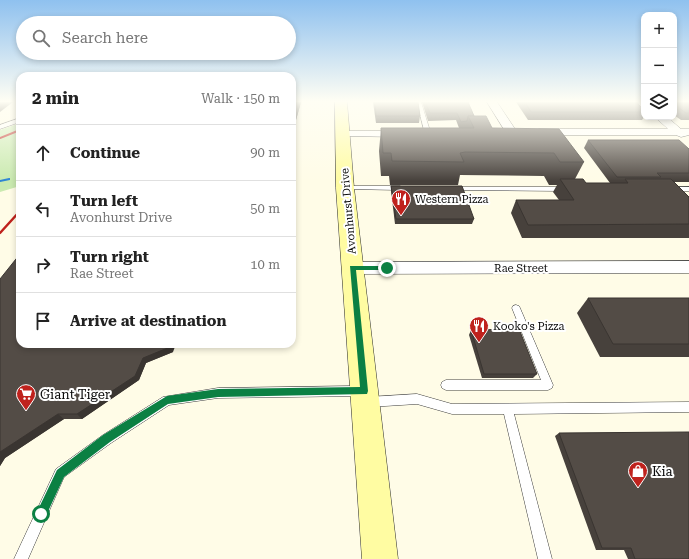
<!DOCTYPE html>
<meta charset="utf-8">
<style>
:root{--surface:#fff;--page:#f6f6f6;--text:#222;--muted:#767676;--line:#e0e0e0}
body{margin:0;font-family:"Roboto Serif",serif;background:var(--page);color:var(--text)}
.controls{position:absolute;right:12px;top:12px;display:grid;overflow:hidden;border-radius:8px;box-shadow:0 2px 6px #0003}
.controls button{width:36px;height:36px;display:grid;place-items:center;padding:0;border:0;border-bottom:1px solid var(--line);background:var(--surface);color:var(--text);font:20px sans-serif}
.stop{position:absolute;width:12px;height:12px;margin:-9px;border:3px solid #0b8043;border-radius:50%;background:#fff}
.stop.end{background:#0b8043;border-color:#fff;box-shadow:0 1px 4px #0008}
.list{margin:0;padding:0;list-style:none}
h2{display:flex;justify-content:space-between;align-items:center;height:52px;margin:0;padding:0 16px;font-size:17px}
h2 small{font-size:13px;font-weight:400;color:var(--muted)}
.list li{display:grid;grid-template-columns:26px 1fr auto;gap:12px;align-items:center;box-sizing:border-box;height:56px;padding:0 16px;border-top:1px solid var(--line)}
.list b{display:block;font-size:15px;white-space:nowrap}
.list p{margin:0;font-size:13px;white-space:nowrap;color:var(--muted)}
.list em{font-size:13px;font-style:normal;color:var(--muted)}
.icon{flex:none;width:22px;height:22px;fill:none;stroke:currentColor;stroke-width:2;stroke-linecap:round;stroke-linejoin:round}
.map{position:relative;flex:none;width:689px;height:559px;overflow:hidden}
.search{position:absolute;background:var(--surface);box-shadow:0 2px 6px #0003;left:16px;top:16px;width:280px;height:44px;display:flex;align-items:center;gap:10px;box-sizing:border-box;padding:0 14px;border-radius:22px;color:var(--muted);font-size:15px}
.panel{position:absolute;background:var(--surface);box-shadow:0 2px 6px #0003;left:16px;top:72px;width:280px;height:276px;border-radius:12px}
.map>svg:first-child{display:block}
.green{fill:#caeab0}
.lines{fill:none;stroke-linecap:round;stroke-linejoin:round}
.stream{fill:#2d84d3;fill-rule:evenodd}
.lane-casing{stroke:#3d3d3d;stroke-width:1}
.street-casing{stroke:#3d3d3d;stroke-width:1}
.secondary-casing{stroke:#2c2c2c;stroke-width:1}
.lane{fill:#fff;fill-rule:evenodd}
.street{fill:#fff;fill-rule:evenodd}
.secondary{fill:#fffca2;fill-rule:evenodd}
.rail-far1{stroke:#bf221d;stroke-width:2}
.rail{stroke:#bf221d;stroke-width:2.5}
.wall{fill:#47413c}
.shaded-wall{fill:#3a3531}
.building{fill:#534c46;stroke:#3a3531}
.route{fill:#0b8043}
.labels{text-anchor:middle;stroke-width:4;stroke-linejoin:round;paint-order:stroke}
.poi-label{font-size:11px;fill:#0a0a0a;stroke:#fff;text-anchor:start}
.street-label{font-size:11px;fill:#0a0a0a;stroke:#fff}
.near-poi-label{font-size:13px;fill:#0a0a0a;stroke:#fff;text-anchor:start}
</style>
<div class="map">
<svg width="689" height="559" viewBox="0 0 689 559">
<rect width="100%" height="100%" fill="#fffce7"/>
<path class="green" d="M20 123V186L0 192V130Z"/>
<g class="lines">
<path class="stream" d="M9 178H10V180L0 182V180Z"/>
<defs>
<g id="lane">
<path d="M417 102H421L431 134 430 135 425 134Z"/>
<path d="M20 118V122L0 129V125Z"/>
<path d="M345 186H400L403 188 400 190 343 189 342 188Z"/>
<path d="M452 187H564L567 189 564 191 450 190V188Z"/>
<path d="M689 187V191H670L667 189 670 187Z"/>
<path d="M516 305 519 306 520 308 553 385 552 388 548 390H446L442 388 441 385 442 382 446 380H541L512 308 513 306Z"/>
<path d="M360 386 364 388 365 391 364 394 360 396 218 398 169 405 111 443 64 477 28 559H14L56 469 103 435 163 397 218 388Z"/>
<path d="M417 394 452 404 689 402V412L514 414 552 559H538L504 414H452L417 404 369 407 365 405 364 402 365 399 369 397Z"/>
</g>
<g id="street">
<path d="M487 102H497L517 132 515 134H507Z"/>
<path d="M638 102H644V107L640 106Z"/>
<path d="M655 117H667L681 129H689V135L681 137 676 135H539L533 132 539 129H668Z"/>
<path d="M343 131H403L409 134 403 137 339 136 337 134Z"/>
<path d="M689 261V273L353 274 347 272 345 268 347 264 353 262Z"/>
</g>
<path id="secondary" d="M335 102H347L354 188 398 559H362L336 188Z"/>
</defs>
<use href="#lane" class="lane-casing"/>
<use href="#street" class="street-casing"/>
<use href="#secondary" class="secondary-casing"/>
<use href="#lane" class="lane"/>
<use href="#street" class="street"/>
<use href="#secondary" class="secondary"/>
<path class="rail-far1" d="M0 138 20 130"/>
<path class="rail" d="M0 233 20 211"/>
</g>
<g class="wall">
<path d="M292 102H301L296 120H292Z"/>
<path d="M373 102H418L420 116 419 123H376Z"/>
<path d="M422 102H468L474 116 492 128 584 162 575 179 586 183H610L584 148 588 140 689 149V182H673L689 197V238H522L511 213 516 200H559L553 192 557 185H549L544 176 460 175 458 185H390L389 176H381L379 151 381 128H459L456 120 428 121Z"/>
<path d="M516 102H636L644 110V117L642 120H528Z"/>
<path d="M674 102H689V120H681L674 115Z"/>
<path d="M391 186 474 219 472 224H395L391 191Z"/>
<path d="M0 279 173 352 146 363 139 380 82 419H64L5 458 0 466Z"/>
<path d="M588 298H689V357H600L577 313Z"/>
<path d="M471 330 537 374 533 378H482L469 335Z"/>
<path d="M559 433 689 559H628L624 550H596L555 436Z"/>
</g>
<g class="shaded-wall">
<path d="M0 102H13L0 112Z"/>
<path d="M299 102H301L296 120V115Z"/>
<path d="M171 344H176L173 352 146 363 139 380 82 419 77 414 143 358Z"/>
<path d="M58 414 64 419 5 458 0 466V452Z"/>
</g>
<g class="building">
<path d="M292 102H299L296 115H292Z"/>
<path d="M375 102H418L420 116H376Z"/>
<path d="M425 102H468L474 116H468L467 121 461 122 457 113H430Z"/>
<path d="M525 102H636L644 110V112H531Z"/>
<path d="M674 102H689V113H686L674 104Z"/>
<path d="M468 116H486L492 128 559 129 584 162H560L554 153 465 152 460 153 464 162 392 161 391 153H383L381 128H474Z"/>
<path d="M588 140H679L689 149V173H657L661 177H617Z"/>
<path d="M560 179H583L586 183H628L625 179H671L689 197V224L528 225 516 200H574Z"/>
<path d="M391 186H462L474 219H396Z"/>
<path d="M20 254V344H171L170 347 143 358 135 376 77 414H58L0 452V279Z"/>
<path d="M588 298H689V344H613Z"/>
<path d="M519 329 537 374H484L471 330Z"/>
<path d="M689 432V559H635L631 548H602L559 433Z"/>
</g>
<linearGradient id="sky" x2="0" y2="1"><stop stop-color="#8fc1ef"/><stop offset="0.56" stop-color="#fffef4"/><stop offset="1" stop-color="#fffef4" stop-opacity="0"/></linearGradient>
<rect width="689" height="181" fill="url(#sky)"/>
<path class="route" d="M350 266H387L390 268 387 270H356L368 391 367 394 218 397 168 404 110 442 64 477 45 518 41 520 38 518 36 514 57 470 103 435 167 396 218 389 360 387Z"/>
<defs>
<symbol id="restaurant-pin" viewBox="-11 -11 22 30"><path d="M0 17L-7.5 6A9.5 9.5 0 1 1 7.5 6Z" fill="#bf221d" stroke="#fff"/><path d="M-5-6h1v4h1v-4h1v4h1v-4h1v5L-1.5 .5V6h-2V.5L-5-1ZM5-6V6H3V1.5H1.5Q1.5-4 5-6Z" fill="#fff"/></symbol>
<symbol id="supermarket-pin" viewBox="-11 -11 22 30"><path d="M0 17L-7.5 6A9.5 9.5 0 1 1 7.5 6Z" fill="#bf221d" stroke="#fff"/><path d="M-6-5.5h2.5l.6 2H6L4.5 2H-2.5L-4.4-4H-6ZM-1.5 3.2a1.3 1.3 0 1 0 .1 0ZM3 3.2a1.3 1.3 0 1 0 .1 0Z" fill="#fff"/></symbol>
<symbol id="shop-pin" viewBox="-11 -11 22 30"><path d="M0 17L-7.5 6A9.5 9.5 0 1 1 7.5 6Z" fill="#bf221d" stroke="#fff"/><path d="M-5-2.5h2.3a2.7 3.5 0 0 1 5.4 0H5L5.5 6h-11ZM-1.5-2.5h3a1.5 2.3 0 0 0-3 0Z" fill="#fff"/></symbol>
</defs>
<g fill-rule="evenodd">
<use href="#restaurant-pin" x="390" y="188" width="22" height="30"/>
<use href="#restaurant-pin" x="468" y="315" width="22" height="30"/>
<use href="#supermarket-pin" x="15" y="383" width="22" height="30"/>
<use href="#shop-pin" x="627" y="460" width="22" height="30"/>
</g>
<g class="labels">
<g class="poi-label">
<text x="415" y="203">Western Pizza</text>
<text x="493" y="330">Kooko's Pizza</text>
</g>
<g class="street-label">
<text transform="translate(348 211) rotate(-95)" y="4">Avonhurst Drive</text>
<text x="521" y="272">Rae Street</text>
</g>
<g class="near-poi-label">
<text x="40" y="399">Giant Tiger</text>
<text x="652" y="476">Kia</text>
</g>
</g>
</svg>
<div class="controls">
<button>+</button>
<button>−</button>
<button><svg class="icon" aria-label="layers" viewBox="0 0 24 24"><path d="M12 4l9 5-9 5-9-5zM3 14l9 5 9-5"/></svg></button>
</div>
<div class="stop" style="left:41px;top:514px"></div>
<div class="stop end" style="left:387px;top:268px"></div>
<div class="search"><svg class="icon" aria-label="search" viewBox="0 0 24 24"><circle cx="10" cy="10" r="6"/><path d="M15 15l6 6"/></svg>Search here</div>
<section class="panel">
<h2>2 min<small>Walk · 150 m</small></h2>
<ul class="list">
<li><svg class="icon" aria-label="ahead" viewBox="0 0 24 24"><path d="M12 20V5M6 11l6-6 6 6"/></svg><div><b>Continue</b></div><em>90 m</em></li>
<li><svg class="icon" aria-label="left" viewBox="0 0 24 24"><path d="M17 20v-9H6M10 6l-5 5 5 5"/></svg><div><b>Turn left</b><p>Avonhurst Drive</p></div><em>50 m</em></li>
<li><svg class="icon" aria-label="right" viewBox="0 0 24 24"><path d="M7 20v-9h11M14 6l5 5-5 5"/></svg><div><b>Turn right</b><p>Rae Street</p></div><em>10 m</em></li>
<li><svg class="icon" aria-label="arrive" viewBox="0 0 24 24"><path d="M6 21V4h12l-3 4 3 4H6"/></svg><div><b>Arrive at destination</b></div></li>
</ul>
</section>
</div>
